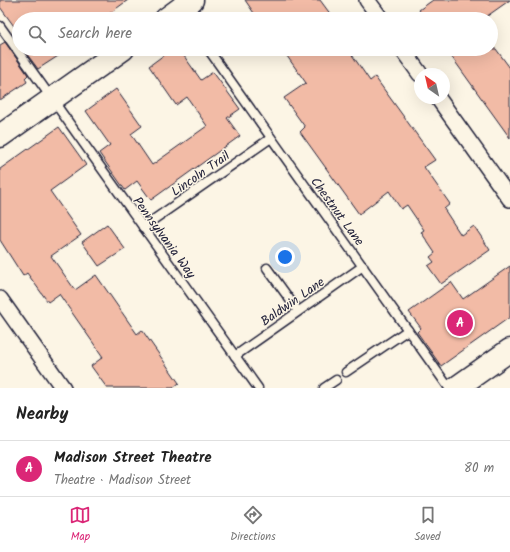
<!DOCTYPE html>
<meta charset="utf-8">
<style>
:root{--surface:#fff;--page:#f2f2f2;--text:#222;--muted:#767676;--line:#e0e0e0;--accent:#db2777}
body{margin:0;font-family:Kalam,sans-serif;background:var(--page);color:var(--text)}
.compass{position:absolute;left:414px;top:68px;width:36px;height:36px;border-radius:50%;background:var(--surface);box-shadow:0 4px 16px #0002;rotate:326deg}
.you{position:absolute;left:285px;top:257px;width:14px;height:14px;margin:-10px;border:3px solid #fff;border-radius:50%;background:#1a73e8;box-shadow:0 0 0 6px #1a73e833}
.badge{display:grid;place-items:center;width:26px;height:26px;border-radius:50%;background:var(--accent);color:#fff;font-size:13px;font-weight:700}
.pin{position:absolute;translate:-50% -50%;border:2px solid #fff;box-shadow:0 1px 4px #0006}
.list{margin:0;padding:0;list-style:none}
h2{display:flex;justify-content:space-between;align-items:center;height:52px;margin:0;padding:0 16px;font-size:17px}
h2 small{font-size:13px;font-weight:400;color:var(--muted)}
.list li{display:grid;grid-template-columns:26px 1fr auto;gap:12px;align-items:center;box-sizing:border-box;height:56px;padding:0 16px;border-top:1px solid var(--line)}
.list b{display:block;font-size:15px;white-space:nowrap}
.list p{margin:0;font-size:13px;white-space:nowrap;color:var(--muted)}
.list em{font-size:13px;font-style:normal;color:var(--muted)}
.icon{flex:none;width:22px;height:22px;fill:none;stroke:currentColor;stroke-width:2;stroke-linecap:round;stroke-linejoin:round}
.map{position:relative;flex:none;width:510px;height:388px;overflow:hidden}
.search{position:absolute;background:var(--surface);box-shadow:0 4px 16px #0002;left:12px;right:12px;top:12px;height:44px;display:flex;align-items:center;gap:10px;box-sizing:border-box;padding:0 14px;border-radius:22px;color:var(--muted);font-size:15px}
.sheet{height:108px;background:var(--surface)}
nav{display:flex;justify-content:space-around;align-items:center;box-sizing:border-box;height:56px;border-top:1px solid var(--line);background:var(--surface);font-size:11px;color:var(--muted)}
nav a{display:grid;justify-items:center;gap:2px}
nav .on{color:var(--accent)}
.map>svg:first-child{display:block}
.building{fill:#f2bba6;stroke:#22223b}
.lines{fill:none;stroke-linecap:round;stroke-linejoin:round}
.lane-casing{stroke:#22223b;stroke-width:11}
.street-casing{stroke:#22223b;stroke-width:18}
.secondary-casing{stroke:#22223b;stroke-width:25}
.lane{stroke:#fcf5e5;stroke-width:8}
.street{stroke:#fcf5e5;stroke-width:15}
.secondary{stroke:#fcf5e5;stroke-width:22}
.labels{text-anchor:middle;stroke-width:3;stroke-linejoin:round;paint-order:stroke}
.street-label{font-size:13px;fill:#22223b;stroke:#fcf5e5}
</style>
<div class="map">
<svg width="510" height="388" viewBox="0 0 510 388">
<rect width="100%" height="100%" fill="#fcf5e5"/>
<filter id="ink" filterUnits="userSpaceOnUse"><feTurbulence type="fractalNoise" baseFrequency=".025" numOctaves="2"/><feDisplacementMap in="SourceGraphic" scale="8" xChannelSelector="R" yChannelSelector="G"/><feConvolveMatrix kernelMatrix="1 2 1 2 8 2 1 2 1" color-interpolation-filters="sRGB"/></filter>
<g filter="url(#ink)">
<g class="building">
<path d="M0 0H128L102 19H19V43L14 36 19 33 0 7Z"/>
<path d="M245 0H320L334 19H258Z"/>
<path d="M433 0H510L483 19H425L419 10Z"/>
<path d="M5 42 28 75 25 78 27 82 0 100V45Z"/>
<path d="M23 49H69L38 69Z"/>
<path d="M172 49H179L201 80 213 72 240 109 227 118 240 136 151 200 137 181 125 190 99 153 110 145 86 111 116 89 142 126 131 134 152 165 207 126 187 97 176 105 149 66Z"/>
<path d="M282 49H348L370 81 375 77 435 160 424 167 450 204 444 209 461 235 474 226 490 250 441 284 428 266 434 262 430 257 435 253 421 232 424 230 407 205 401 209 389 191 359 214 300 132 305 127 284 98 306 83Z"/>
<path d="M446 49H496L510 68V138Z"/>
<path d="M59 127 86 165 50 191 81 235 51 256 75 290 96 275 137 334 142 330 179 383 173 388H107L91 366 103 357 59 294 48 302 27 273 23 276 0 240V169Z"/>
<path d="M107 224 125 249 99 266 82 242Z"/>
<path d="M510 266V317L441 366 417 332 421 328 409 312 451 282 463 299Z"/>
</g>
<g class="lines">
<defs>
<g id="lane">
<path d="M0 26 258 388"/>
<path d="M208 49 449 388"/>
<path d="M143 227 271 138"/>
<path d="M267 268 298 311"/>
<path d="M235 356 363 266"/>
<path d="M346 372 408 330"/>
<path d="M324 388 336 380"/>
</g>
<g id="street">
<path d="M367 0 381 19"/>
<path d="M402 49 420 74"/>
<path d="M438 98 510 199"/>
<path d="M0 299 63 388"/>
</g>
<g id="secondary">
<path d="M166 19 192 0"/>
<path d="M0 136 123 49"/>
<path d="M456 388 510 350"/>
</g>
</defs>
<use href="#lane" class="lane-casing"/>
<use href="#street" class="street-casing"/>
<use href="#secondary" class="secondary-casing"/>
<use href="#lane" class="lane"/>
<use href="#street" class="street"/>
<use href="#secondary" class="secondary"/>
</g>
</g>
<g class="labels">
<g class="street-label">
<text transform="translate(200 173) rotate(-35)" y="5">Lincoln Trail</text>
<text transform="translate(338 211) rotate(54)" y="5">Chestnut Lane</text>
<text transform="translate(165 237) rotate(54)" y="5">Pennsylvania Way</text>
<text transform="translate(292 301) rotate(-35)" y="5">Baldwin Lane</text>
</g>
</g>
</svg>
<svg class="compass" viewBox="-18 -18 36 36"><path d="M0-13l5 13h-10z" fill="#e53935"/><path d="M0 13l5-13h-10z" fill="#767676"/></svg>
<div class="you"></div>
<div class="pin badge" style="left:460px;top:323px">A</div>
<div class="search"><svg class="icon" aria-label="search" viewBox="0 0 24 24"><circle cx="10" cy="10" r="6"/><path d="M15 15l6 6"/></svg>Search here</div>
</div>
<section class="sheet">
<h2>Nearby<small></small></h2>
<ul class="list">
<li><span class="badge">A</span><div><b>Madison Street Theatre</b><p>Theatre · Madison Street</p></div><em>80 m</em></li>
</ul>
</section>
<nav>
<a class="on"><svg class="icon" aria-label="map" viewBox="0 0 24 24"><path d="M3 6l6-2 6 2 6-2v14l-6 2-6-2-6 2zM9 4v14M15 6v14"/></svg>Map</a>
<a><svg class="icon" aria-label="directions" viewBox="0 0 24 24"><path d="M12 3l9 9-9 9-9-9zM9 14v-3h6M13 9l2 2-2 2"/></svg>Directions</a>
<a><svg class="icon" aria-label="saved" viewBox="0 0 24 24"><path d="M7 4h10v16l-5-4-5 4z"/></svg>Saved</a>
</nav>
